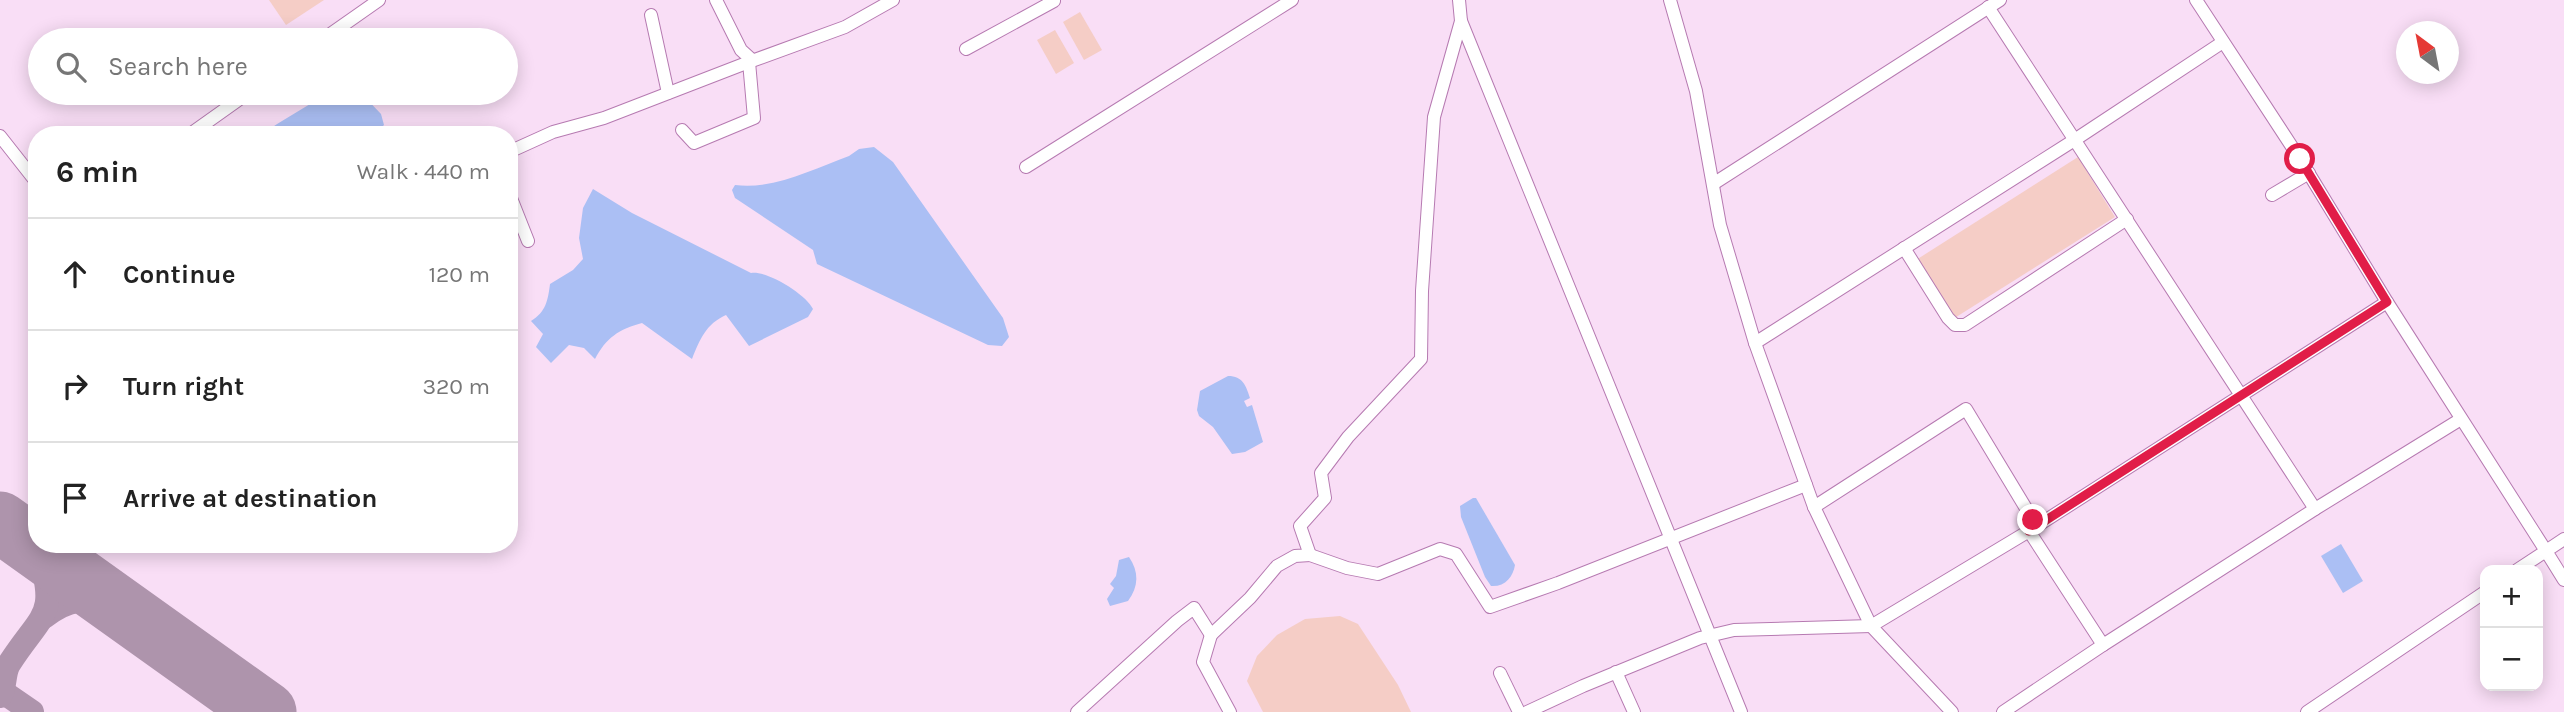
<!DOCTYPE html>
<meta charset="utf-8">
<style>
:root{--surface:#fff;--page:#f2f2f2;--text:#222;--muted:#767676;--line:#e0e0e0}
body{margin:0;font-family:Karla,sans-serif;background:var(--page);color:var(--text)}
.controls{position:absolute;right:21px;bottom:21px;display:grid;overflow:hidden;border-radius:14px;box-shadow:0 4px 18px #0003}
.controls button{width:63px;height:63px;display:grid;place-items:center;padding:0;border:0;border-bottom:2px solid var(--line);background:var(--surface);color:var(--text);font:35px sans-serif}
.compass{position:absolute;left:2396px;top:21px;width:63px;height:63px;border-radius:50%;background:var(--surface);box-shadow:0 4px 18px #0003;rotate:328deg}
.stop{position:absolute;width:21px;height:21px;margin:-16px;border:5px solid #e11d48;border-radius:50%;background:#fff}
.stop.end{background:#e11d48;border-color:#fff;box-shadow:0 2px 7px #0008}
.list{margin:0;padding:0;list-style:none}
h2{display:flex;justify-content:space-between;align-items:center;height:91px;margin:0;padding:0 28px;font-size:30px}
h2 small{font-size:23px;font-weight:400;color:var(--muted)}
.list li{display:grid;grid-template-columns:46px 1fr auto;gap:21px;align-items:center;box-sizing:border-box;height:112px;padding:0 28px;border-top:2px solid var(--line)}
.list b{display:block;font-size:26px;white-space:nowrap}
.list em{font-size:23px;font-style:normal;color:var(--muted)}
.icon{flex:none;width:38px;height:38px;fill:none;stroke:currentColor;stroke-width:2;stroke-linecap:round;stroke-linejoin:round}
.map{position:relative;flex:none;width:2564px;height:712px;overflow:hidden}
.search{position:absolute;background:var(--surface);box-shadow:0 4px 18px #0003;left:28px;top:28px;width:490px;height:77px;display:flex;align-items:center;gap:18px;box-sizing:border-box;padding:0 24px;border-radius:38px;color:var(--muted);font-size:26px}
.panel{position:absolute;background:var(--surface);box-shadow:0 4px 18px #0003;left:28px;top:126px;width:490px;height:427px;border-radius:28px}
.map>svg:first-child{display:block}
.green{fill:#f5cdc6}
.water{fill:#abbff4}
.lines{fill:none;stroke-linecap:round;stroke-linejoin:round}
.taxiway{stroke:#ae94ac;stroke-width:24}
.runway{stroke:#ae94ac;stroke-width:61}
.minor-casing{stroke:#b67ab1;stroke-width:14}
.minor{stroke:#fff;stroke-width:12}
.route{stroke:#e11d48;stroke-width:9}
</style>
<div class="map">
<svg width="2564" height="712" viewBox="0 0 2564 712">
<rect width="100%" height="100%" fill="#f9def6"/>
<g class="green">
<path d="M269 0H324L286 25Z"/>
<path d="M1080 12 1102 50 1084 60 1063 22Z"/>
<path d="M1055 30 1074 63 1056 74 1037 40Z"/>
<path d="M2078 157 2115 217 1953 319 1916 260Z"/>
<path d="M1340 616 1358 624 1398 685 1411 712H1263L1247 681 1257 656 1277 635 1305 619Z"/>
</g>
<g class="water">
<path d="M327 93H361L381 114 384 125 373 135H261C283 119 305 108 327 93Z"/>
<path d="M874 147 893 162 1003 318 1009 337 1002 346 988 345 817 264 813 250 735 198 732 190 735 185C774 190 813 169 849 156L859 149Z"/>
<path d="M593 189 632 213 751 273C766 270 806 294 813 309L808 317 749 346 726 315C706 324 700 339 692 359L642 323C619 329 606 338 595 359L584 348 569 345 551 363 536 347 543 334 531 321C546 312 548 300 550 284L573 270 583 259 579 238 583 208Z"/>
<path d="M1228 376C1243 376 1246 386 1250 398L1244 401 1247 407 1252 405 1263 442 1245 452 1232 454 1213 427 1199 416 1197 410 1200 391Z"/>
<path d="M1473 498H1476L1515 565C1513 577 1505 587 1491 586L1485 577 1461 517 1460 506Z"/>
<path d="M2341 544 2363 581 2343 593 2321 556Z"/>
<path d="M1129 557C1139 572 1139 586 1128 601L1110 606 1107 599 1114 588 1110 584 1116 576 1119 560Z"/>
</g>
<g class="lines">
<g class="taxiway">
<path d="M44 617C70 597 85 598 116 605"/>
<path d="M0 690 32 712"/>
<path d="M0 696C6 687 3 674 9 664 43 611 59 618 38 549"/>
</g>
<path class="runway" d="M0 522 266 712"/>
<defs>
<g id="minor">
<path d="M716 0 741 50 752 60"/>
<path d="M1670 0 1696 91 1720 225 1755 343 1814 507 1871 626 1952 712"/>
<path d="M2196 0 2300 159 2387 302 2546 551 2517 570"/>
<path d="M1988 7 2315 509 2461 419"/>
<path d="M651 15 668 93"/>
<path d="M1461 21 1741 712"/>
<path d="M322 40 379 0"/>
<path d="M966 49 1054 1"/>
<path d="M682 130 694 143 754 118 749 62"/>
<path d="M189 135 248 93"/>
<path d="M0 136 37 183"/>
<path d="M509 152 553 132 604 118 749 62 845 27 893 0"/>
<path d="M1026 167 1292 0"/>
<path d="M1713 184 2000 0"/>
<path d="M509 193 528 241"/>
<path d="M2272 195 2309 173"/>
<path d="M1904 248 1948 318 1955 325H1965L2127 219"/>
<path d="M1755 343 2076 139 2223 42"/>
<path d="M2315 509 2103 645 2029 531 2387 302"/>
<path d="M2564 539 2546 551 2564 580"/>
<path d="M1310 555 1347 568 1378 574 1440 549 1456 554 1490 607 1558 583 1806 485"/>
<path d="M1211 635 1203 662 1230 712"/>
<path d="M1616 672 1634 712"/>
<path d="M1500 673 1519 712"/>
<path d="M1077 712 1177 621 1194 608 1211 635 1250 598 1277 566 1295 556 1310 555 1300 526 1325 498 1321 473 1348 437 1421 359 1422 291 1434 117 1461 21 1459 0"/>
<path d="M1527 712 1583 686 1700 638 1734 630 1871 626 2029 531 2033 520 1966 409 1814 507"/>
<path d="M2003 712 2103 645"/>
<path d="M2307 712 2485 592"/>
</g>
</defs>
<use href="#minor" class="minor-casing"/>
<use href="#minor" class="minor"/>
</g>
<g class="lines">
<path class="route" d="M2033 520 2029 531 2387 302 2300 159"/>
</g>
</svg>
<div class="controls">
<button>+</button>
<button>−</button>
</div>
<svg class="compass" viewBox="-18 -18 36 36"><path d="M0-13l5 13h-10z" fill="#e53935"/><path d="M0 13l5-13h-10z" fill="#767676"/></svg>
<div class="stop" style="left:2300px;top:159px"></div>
<div class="stop end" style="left:2033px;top:520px"></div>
<div class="search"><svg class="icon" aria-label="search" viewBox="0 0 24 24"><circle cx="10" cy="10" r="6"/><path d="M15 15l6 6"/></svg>Search here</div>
<section class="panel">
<h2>6 min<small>Walk · 440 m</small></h2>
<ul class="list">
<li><svg class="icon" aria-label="ahead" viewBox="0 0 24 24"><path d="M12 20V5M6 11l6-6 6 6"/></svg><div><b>Continue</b></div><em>120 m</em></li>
<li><svg class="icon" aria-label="right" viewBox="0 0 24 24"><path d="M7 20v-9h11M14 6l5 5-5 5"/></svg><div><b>Turn right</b></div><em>320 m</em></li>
<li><svg class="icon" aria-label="arrive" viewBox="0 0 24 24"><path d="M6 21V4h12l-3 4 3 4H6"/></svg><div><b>Arrive at destination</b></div></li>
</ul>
</section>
</div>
